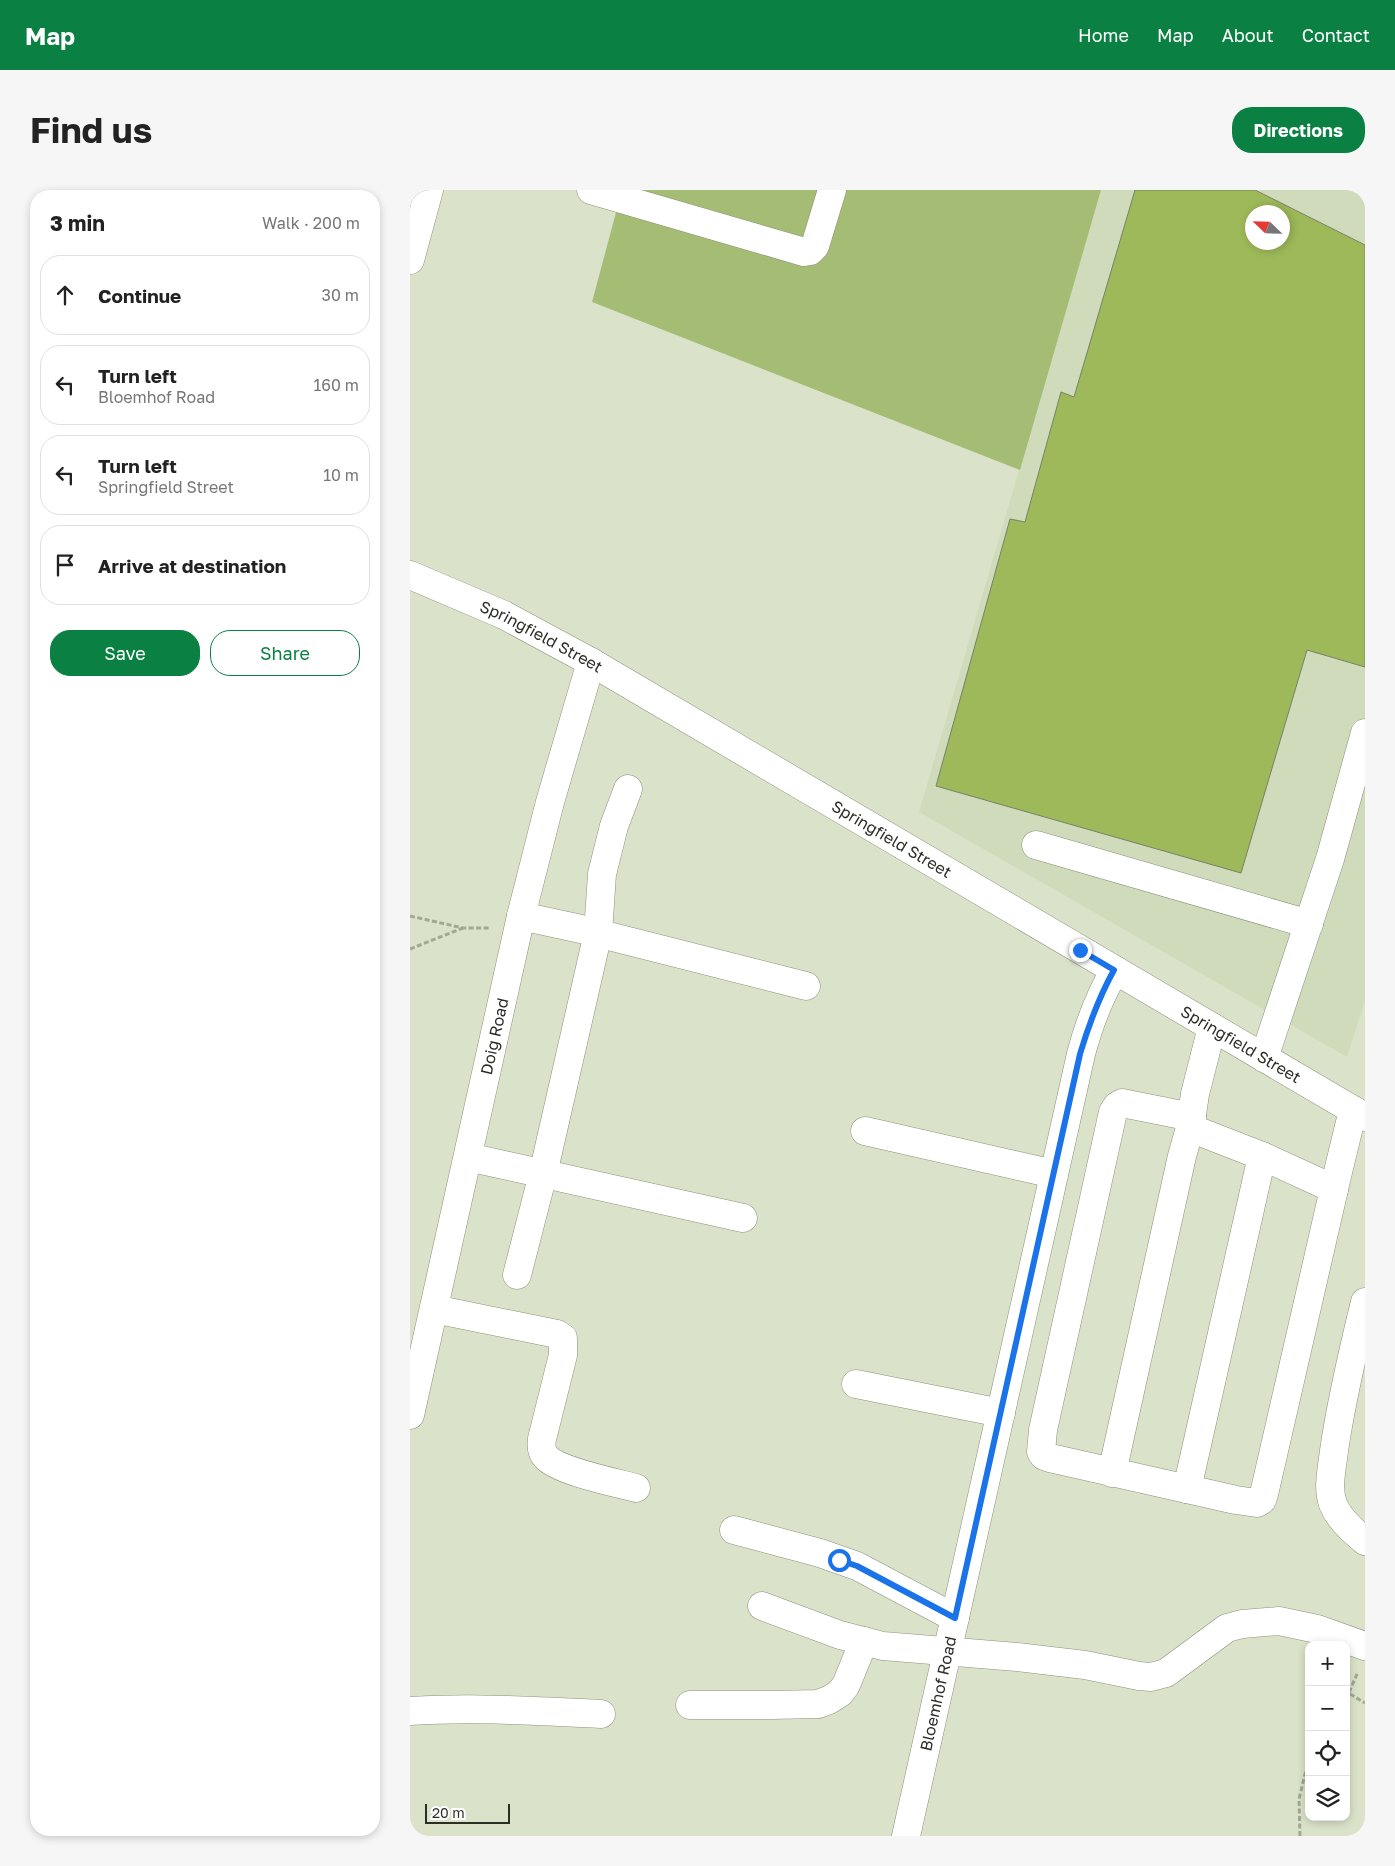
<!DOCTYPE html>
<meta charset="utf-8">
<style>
:root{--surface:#fff;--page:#f6f6f6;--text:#222;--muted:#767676;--line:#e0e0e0;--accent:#0b8043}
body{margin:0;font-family:"Golos Text",sans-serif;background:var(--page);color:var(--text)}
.controls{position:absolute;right:15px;bottom:15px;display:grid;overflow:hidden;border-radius:10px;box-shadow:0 2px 8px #0003}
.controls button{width:45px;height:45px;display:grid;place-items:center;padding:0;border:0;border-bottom:1px solid var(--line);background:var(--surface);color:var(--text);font:25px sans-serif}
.compass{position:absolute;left:835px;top:15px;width:45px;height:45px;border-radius:50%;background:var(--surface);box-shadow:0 2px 8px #0003;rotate:293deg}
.scale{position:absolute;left:15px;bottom:12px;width:85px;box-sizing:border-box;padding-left:5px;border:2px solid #2b2e25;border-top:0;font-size:14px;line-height:18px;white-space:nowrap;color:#2b2e25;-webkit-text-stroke:4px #fff;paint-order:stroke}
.stop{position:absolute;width:15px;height:15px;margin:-11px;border:4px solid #1a73e8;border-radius:50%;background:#fff}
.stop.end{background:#1a73e8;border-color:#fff;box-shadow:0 1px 5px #0008}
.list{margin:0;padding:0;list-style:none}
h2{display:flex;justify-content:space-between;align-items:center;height:65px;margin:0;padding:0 20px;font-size:21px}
h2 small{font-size:16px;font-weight:400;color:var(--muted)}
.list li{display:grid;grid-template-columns:32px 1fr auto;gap:15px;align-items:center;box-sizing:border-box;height:80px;margin:0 10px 10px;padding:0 10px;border:1px solid var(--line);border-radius:20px}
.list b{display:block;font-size:19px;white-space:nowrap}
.list p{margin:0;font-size:16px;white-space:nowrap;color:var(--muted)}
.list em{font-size:16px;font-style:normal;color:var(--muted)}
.actions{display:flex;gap:10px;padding:15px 20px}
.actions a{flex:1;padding:11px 0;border:1px solid var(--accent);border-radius:20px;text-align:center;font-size:18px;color:var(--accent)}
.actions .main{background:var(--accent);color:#fff}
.icon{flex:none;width:28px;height:28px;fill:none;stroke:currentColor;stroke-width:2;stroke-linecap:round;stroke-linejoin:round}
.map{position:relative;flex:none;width:955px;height:1646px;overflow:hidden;border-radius:20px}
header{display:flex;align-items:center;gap:30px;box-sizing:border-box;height:70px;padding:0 25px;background:var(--accent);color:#fff}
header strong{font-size:24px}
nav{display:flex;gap:28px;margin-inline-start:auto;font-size:18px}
.intro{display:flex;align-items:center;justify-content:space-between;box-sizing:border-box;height:120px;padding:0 30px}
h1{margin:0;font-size:35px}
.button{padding:12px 22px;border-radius:20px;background:var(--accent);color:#fff;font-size:18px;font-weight:700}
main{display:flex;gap:30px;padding:0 30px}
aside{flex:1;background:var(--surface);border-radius:20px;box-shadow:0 2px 8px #0003}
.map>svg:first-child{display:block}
.built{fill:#cfdbba;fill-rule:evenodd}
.green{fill:#a5bc75}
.building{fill:#9db959;stroke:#788169;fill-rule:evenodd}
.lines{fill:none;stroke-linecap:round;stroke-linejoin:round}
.minor-casing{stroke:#8a927a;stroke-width:29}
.path{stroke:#a1a894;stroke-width:3;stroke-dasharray:5 2.5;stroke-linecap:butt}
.minor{stroke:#fff;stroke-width:28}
.route{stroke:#1a73e8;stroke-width:6}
.labels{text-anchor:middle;stroke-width:4;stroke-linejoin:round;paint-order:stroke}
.street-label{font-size:16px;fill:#2b2e25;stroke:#fff}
</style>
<header>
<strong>Map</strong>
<nav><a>Home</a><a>Map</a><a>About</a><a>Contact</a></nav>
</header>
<div class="intro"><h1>Find us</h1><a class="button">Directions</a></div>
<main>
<aside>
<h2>3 min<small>Walk · 200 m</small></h2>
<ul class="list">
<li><svg class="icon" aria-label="ahead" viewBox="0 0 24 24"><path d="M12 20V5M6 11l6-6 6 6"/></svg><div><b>Continue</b></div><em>30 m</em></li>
<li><svg class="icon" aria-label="left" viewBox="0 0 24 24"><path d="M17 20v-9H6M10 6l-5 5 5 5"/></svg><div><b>Turn left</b><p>Bloemhof Road</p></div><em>160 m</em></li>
<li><svg class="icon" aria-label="left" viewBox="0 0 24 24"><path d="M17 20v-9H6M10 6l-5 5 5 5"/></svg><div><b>Turn left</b><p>Springfield Street</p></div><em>10 m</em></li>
<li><svg class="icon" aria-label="arrive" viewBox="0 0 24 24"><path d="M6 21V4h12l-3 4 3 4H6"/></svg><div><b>Arrive at destination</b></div></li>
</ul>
<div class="actions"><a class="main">Save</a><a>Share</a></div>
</aside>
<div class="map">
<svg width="955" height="1646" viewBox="0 0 955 1646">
<rect width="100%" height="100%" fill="#dae3c9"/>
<path class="built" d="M691 0H955V810L937 867 509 622ZM842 22H872V52H842Z"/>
<path class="green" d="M212 0H691L610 280 182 112Z"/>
<path class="building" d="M725 0H845L955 55V477L897 460 831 683 526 596 600 329 615 332 651 202 664 207ZM842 22H872V52H842Z"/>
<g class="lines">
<defs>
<g id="minor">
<path d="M181 0 394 62 400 61 405 56 422 0"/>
<path d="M0 70 19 0"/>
<path id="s1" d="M0 385 94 425 181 472 955 927"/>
<path d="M626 655 899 734"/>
<path d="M111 726 171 739 396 796"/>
<path d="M854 868 920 669 955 543"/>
<path d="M782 927 712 913 707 916 703 922 633 1240 631 1262 634 1266 640 1268 826 1310 847 1313 852 1310 854 1304 927 986 943 920"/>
<path d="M780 938 852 966 924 999"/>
<path d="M455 941 644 984"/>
<path d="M58 967 333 1028"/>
<path d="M107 1085 133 984 188 743 192 684 204 636 218 599"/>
<path d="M955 1112C943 1161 931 1211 924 1261 922 1278 917 1298 923 1314 929 1329 943 1341 955 1351"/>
<path d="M24 1119 147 1144 153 1148V1165L132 1249C131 1256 131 1262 136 1267 148 1281 207 1293 226 1298"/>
<path d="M446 1194 591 1223"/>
<path id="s2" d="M0 1225 111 726 140 612 181 472"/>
<path d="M702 1283 772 966 780 938 785 904 802 837"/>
<path d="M777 1299 852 966"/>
<path d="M324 1340 410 1363 447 1376 545 1428"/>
<path d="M352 1416 430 1445 473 1456 607 1467 675 1475 729 1486 741 1487 756 1483 817 1438 832 1434 869 1431 907 1439 955 1456"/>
<path d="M280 1515H362L408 1514 419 1510 430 1503 436 1495 454 1451"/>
<path d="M0 1521C64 1517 128 1521 191 1524"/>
<path id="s3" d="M496 1646 671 864C679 834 689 807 705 780"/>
</g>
</defs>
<use href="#minor" class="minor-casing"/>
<g class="path">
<path d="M0 726 53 738H81"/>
<path d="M0 759 53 738"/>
<path d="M940 1504 955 1513"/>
<path d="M936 1509 948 1482"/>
<path d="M890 1646 889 1609 899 1568"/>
</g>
<use href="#minor" class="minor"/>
</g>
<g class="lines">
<path class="route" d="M429 1370 447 1376 545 1428 670 864C679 834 689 807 704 780L670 760"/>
</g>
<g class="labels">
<g class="street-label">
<text dy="6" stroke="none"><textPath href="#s1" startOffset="145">Springfield Street</textPath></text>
<text dy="6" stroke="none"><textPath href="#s1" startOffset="550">Springfield Street</textPath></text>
<text dy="6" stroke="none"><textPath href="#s2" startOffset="388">Doig Road</textPath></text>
<text dy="6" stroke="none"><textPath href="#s1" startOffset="955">Springfield Street</textPath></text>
<text dy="6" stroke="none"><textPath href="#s3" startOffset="146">Bloemhof Road</textPath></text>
</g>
</g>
</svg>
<div class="controls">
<button>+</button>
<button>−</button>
<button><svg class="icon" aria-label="locate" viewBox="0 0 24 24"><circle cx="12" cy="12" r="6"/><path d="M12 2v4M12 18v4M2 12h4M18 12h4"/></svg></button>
<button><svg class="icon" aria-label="layers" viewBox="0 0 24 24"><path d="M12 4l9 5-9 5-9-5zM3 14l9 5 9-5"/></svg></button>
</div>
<svg class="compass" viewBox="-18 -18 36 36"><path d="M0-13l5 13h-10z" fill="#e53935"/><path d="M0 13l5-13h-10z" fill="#767676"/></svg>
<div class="scale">20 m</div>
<div class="stop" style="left:429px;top:1370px"></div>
<div class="stop end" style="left:670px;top:760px"></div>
</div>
</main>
